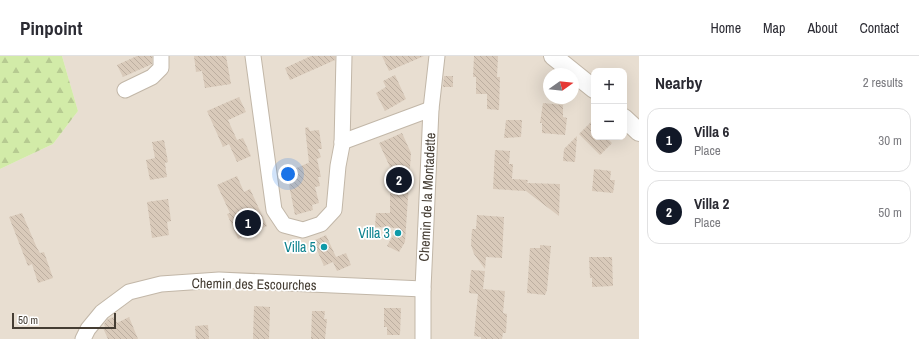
<!DOCTYPE html>
<meta charset="utf-8">
<style>
:root{--surface:#fff;--page:#f7f7f7;--text:#2b2b33;--muted:#7c7c81;--line:#e1e1e2;--accent:#111827}
body{margin:0;font-family:"Archivo Narrow",sans-serif;background:var(--page);color:var(--text)}
.controls{position:absolute;right:12px;top:12px;display:grid;overflow:hidden;border-radius:8px;box-shadow:0 4px 16px #0002}
.controls button{width:36px;height:36px;display:grid;place-items:center;padding:0;border:0;border-bottom:1px solid var(--line);background:var(--surface);color:var(--text);font:20px sans-serif}
.compass{position:absolute;left:543px;top:12px;width:36px;height:36px;border-radius:50%;background:var(--surface);box-shadow:0 4px 16px #0002;rotate:75deg}
.scale{position:absolute;left:12px;bottom:10px;width:104px;box-sizing:border-box;padding-left:4px;border:2px solid #453d33;border-top:0;font-size:11px;line-height:14px;white-space:nowrap;color:#453d33;-webkit-text-stroke:3px #fff;paint-order:stroke}
.you{position:absolute;left:288px;top:118px;width:14px;height:14px;margin:-10px;border:3px solid #fff;border-radius:50%;background:#1a73e8;box-shadow:0 0 0 6px #1a73e833}
.badge{display:grid;place-items:center;width:26px;height:26px;border-radius:50%;background:var(--accent);color:#fff;font-size:13px;font-weight:700}
.pin{position:absolute;translate:-50% -50%;border:2px solid #fff;box-shadow:0 1px 4px #0006}
.list{margin:0;padding:0;list-style:none}
h2{display:flex;justify-content:space-between;align-items:center;height:52px;margin:0;padding:0 16px;font-size:17px}
h2 small{font-size:13px;font-weight:400;color:var(--muted)}
.list li{display:grid;grid-template-columns:26px 1fr auto;gap:12px;align-items:center;box-sizing:border-box;height:64px;margin:0 8px 8px;padding:0 8px;border:1px solid var(--line);border-radius:12px}
.list b{display:block;font-size:15px;white-space:nowrap}
.list p{margin:0;font-size:13px;white-space:nowrap;color:var(--muted)}
.list em{font-size:13px;font-style:normal;color:var(--muted)}
.map{position:relative;flex:none;width:639px;height:283px;overflow:hidden}
header{display:flex;align-items:center;gap:24px;box-sizing:border-box;height:56px;padding:0 20px;background:var(--surface);border-bottom:1px solid var(--line)}
header strong{font-size:19px}
nav{display:flex;gap:22px;margin-inline-start:auto;font-size:14px}
main{display:flex}
aside{flex:1;background:var(--surface)}
.map>svg:first-child{display:block}
.residential{fill:#e8ded1;fill-rule:evenodd}
.forest{fill:url(#forest-firs)}
.building{fill:url(#building-back-hatch)}
.lines{fill:none;stroke-linecap:round;stroke-linejoin:round}
.minor-casing{stroke:#c2b7a8;stroke-width:17}
.tertiary-casing{stroke:#c2b7a8;stroke-width:20}
.minor{stroke:#fff;stroke-width:15}
.tertiary{stroke:#fff;stroke-width:18}
.culture-dot{fill:#0f9aa8;stroke:#fff;stroke-width:1.5}
.labels{text-anchor:middle;stroke-width:3.5;stroke-linejoin:round;paint-order:stroke}
.street-label{font-size:14px;fill:#453d33;stroke:#fff}
.culture-label{font-size:14px;fill:#0d838f;stroke:#fff;text-anchor:end}
</style>
<header>
<strong>Pinpoint</strong>
<nav><a>Home</a><a>Map</a><a>About</a><a>Contact</a></nav>
</header>
<main>
<div class="map">
<svg width="639" height="283" viewBox="0 0 639 283">
<defs>
<pattern id="forest-firs" width="22" height="20" patternUnits="userSpaceOnUse"><rect width="22" height="20" fill="#d2eba8"/><path d="M5 1l3.5 6h-7zM16 11l3.5 6h-7z" fill="#b6ca91"/></pattern>
<pattern id="building-back-hatch" width="6" height="6" patternUnits="userSpaceOnUse"><rect width="6" height="6" fill="#d9caba"/><path d="M-1 5l2 2M0 0l6 6M5-1l2 2" fill="none" stroke="#bcaea0"/></pattern>
</defs>
<rect width="100%" height="100%" fill="#f3ede3"/>
<path class="residential" d="M62 0H639V283H0V113L53 88 78 55ZM594 15H624V81H594ZM549 18H573V42H549Z"/>
<path class="forest" d="M0 0H62L78 55 53 88 0 113Z"/>
<g class="building">
<path d="M137 0H152V8L123 21 117 9Z"/>
<path d="M194 0H226L231 28 205 32 202 15 196 16Z"/>
<path d="M311 0H335V4L290 24 285 12Z"/>
<path d="M382 0H424L389 15Z"/>
<path d="M474 0H498L497 21H500L499 54 487 53V38H476V21H473Z"/>
<path d="M395 19 406 43 385 55 376 37 386 31 383 25Z"/>
<path d="M444 20H453V31H443Z"/>
<path d="M239 41 246 56 228 64 237 84 243 82 251 100 237 106 229 88 223 91 207 55Z"/>
<path d="M543 47 563 49V61L567 62 565 79 542 77V67H540Z"/>
<path d="M594 63V81H606L612 87 600 99 579 78Z"/>
<path d="M506 64H522L521 81 504 82Z"/>
<path d="M308 71 310 75 319 74 322 93H318L321 101 309 107 305 72Z"/>
<path d="M402 77 411 97 405 186 399 196 387 190 397 172 375 171 376 157H390V111L379 87Z"/>
<path d="M577 80 575 106 563 105 564 93Z"/>
<path d="M164 84 168 106 165 107 167 121 150 124 146 104 155 102 152 86Z"/>
<path d="M495 94 510 95 509 108H513L512 123 528 124 527 127 560 128 559 160 526 135 493 133Z"/>
<path d="M317 103 321 121H318L320 130 315 131 319 147 312 149 313 154 295 159 289 129 295 126 292 114Z"/>
<path d="M594 113 611 115 610 124H615L613 137 592 135Z"/>
<path d="M237 120 244 136 250 133 267 170 238 183 227 158 230 157 217 129Z"/>
<path d="M168 143 171 165 167 166 169 179 152 182 147 146Z"/>
<path d="M22 157 37 192 40 197 44 196 53 222 38 227 32 208 28 210 9 161Z"/>
<path d="M477 159 504 161 502 202 486 201 485 213 474 198 471 189 472 173H476Z"/>
<path d="M326 179 336 201 346 197 351 209 337 215 333 206 324 210 313 185Z"/>
<path d="M540 189 551 190 547 234 545 239 527 237 530 192H540Z"/>
<path d="M589 201H612L613 230 592 231V222H590Z"/>
<path d="M471 214 485 215 483 233 505 235 503 257 507 258 506 277H503L502 283H481V281L474 280 478 238 469 237Z"/>
<path d="M254 250 270 251 269 283H253Z"/>
<path d="M384 252H401L400 279H387V271H384Z"/>
<path d="M312 255H325L324 263H327L325 283H311Z"/>
<path d="M114 261 117 267 129 261 138 283H108L103 272 105 271 104 268 108 263Z"/>
<path d="M208 269 209 283H196L195 270Z"/>
</g>
<g class="lines">
<defs>
<g id="minor">
<path d="M253 0 274 154 284 169 303 174 321 168 334 154 338 110 342 89 344 0"/>
<path d="M125 34 152 21 161 12V0"/>
<path d="M342 86 431 53"/>
<path d="M83 283 88 273 102 256 129 236 161 228 219 224 423 233"/>
<path d="M423 283V233L431 53 437 0"/>
</g>
<g id="tertiary">
<path d="M553 0 594 33"/>
<path d="M624 62 639 76"/>
</g>
</defs>
<use href="#minor" class="minor-casing"/>
<use href="#tertiary" class="tertiary-casing"/>
<use href="#minor" class="minor"/>
<use href="#tertiary" class="tertiary"/>
</g>
<g class="culture-dot">
<circle cx="398" cy="177" r="4"/>
<circle cx="324" cy="191" r="4"/>
</g>
<g class="labels">
<g class="street-label">
<text transform="translate(427 141) rotate(-87)" y="5">Chemin de la Montadette</text>
<text transform="translate(254 228) rotate(1)" y="5">Chemin des Escourches</text>
</g>
<g class="culture-label">
<text x="390" y="182">Villa 3</text>
<text x="316" y="196">Villa 5</text>
</g>
</g>
</svg>
<div class="controls">
<button>+</button>
<button>−</button>
</div>
<svg class="compass" viewBox="-18 -18 36 36"><path d="M0-13l5 13h-10z" fill="#e53935"/><path d="M0 13l5-13h-10z" fill="#7c7c81"/></svg>
<div class="scale">50 m</div>
<div class="you"></div>
<div class="pin badge" style="left:248px;top:167px">1</div>
<div class="pin badge" style="left:399px;top:124px">2</div>
</div>
<aside>
<h2>Nearby<small>2 results</small></h2>
<ul class="list">
<li><span class="badge">1</span><div><b>Villa 6</b><p>Place</p></div><em>30 m</em></li>
<li><span class="badge">2</span><div><b>Villa 2</b><p>Place</p></div><em>50 m</em></li>
</ul>
</aside>
</main>
